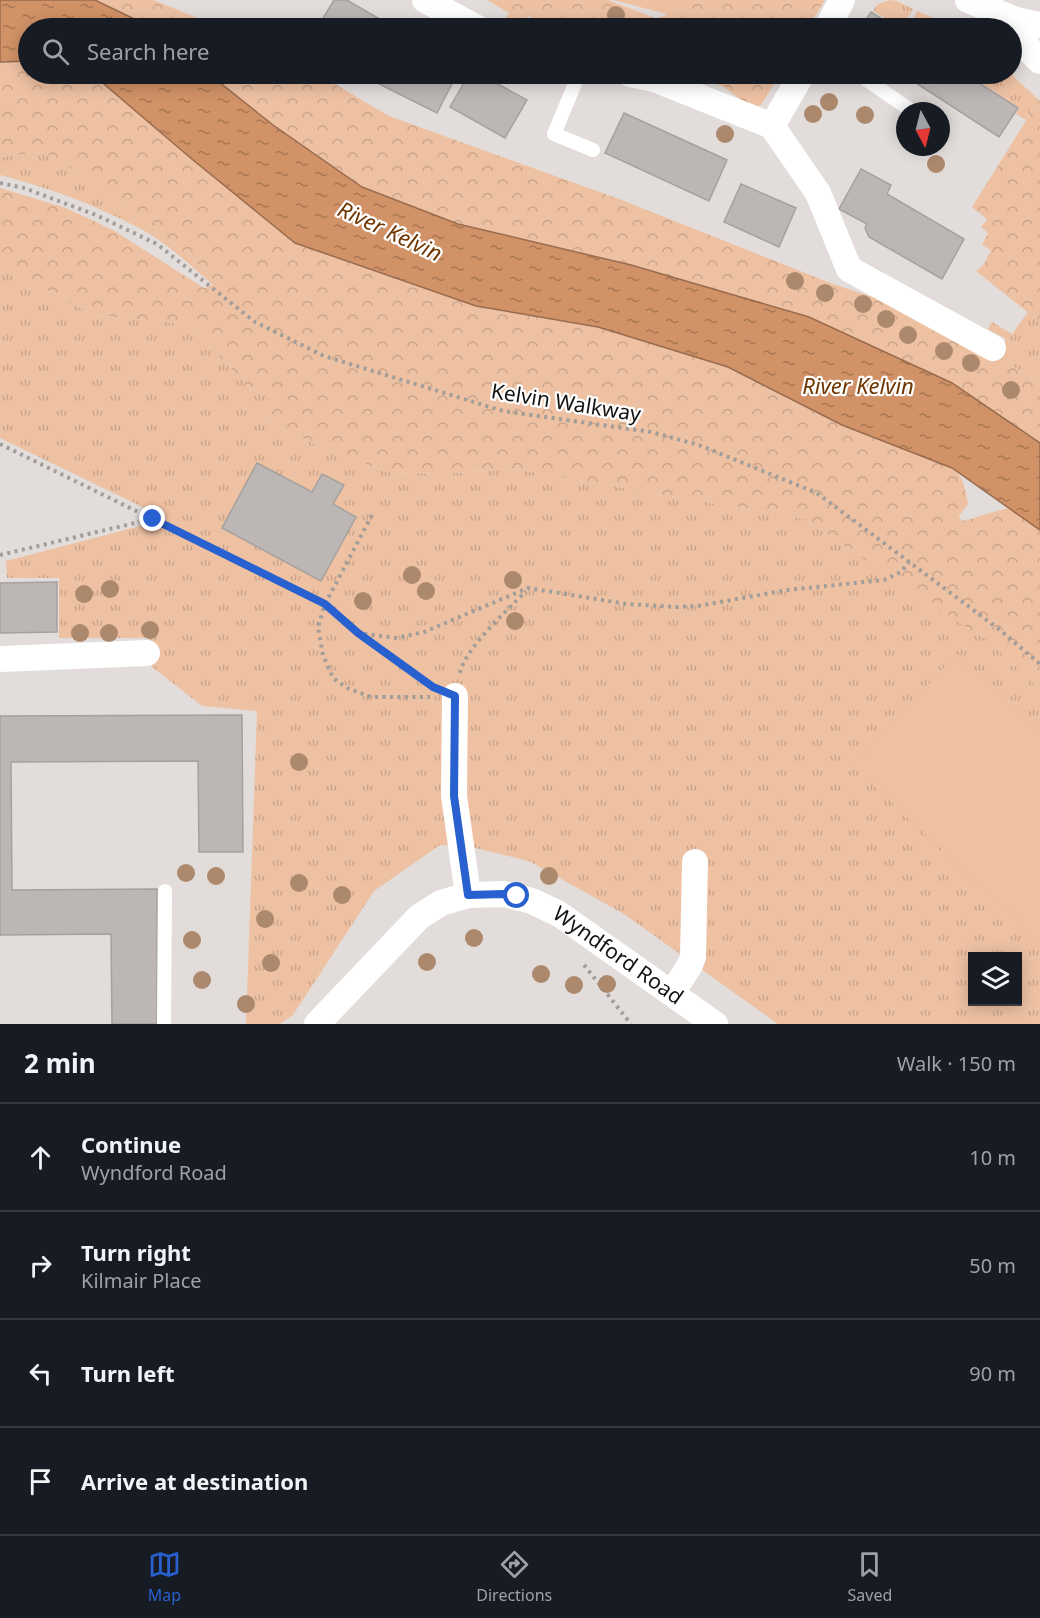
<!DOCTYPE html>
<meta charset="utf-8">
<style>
:root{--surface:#171b24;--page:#20242c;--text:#f1f3f6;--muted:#9ea1a6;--line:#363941;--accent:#2861cf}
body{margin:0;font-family:"Noto Sans",sans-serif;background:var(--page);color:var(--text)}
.controls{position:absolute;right:18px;bottom:18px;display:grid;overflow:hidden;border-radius:0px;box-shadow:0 3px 15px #0003}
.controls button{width:54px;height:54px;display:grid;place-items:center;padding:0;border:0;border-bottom:2px solid var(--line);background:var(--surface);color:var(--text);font:30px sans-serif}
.compass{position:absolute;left:896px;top:102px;width:54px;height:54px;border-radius:50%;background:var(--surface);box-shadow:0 3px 15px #0003;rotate:173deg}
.stop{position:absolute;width:18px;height:18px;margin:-14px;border:4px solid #2861cf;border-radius:50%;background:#fff}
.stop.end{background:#2861cf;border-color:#fff;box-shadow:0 2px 6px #0008}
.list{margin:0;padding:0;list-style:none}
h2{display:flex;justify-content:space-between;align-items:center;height:78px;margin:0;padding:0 24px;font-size:26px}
h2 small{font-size:20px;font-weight:400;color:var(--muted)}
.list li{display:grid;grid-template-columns:39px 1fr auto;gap:18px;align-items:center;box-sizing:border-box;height:108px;padding:0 24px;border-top:2px solid var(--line)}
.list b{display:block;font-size:22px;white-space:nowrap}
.list p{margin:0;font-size:20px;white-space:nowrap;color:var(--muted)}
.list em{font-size:20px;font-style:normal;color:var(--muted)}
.icon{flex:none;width:33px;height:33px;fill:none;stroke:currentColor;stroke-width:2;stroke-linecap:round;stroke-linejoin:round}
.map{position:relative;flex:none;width:1040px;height:1024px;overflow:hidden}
.search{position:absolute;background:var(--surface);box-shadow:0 3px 15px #0003;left:18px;right:18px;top:18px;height:66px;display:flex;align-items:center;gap:15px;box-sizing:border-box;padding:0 21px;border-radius:33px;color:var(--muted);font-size:22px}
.sheet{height:510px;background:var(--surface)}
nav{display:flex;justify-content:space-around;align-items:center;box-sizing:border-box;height:84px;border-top:2px solid var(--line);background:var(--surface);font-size:16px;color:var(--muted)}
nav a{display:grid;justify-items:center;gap:3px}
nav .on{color:var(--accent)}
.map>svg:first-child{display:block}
.grass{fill:url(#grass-tufts);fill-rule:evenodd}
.forest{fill:url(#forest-crowns)}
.pitch{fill:#eec1a3}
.water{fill:url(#water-ripples);stroke:#996c4e;stroke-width:1.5}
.building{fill:#bcb7b4;stroke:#a5a19e;stroke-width:1.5}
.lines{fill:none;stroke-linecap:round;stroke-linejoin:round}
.path{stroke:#a19d9a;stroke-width:4;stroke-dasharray:3 4.5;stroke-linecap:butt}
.lane{stroke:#fff;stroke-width:14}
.street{stroke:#fff;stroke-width:26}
.tree{fill:#ac896d}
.route{stroke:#2861cf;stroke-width:8}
.labels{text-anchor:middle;stroke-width:4.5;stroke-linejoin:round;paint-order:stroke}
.street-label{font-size:21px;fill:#151312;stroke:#fff}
.water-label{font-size:22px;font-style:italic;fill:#703600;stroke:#fff}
</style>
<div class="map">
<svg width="1040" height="1024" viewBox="0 0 1040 1024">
<defs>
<pattern id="grass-tufts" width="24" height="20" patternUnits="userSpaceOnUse" patternTransform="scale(1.5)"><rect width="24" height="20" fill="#eec1a3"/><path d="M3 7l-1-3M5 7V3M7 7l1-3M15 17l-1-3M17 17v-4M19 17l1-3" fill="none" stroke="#cba58b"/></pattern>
<pattern id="forest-crowns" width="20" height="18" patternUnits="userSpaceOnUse" patternTransform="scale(1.5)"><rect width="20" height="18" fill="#eec1a3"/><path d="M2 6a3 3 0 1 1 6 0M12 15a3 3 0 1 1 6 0" fill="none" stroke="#cba58b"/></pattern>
<pattern id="water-ripples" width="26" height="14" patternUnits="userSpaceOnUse" patternTransform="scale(1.5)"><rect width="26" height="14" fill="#d19267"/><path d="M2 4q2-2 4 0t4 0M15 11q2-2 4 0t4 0" fill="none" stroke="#a87653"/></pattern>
</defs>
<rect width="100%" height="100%" fill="#e2ddda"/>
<g class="grass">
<path d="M889 0 897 1 913 9 902 28 873 11 878 4Z"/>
<path d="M917 11 955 27 957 28H909Z"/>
<path d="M992 74H1011L1039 100 1026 120 1016 114 1019 108 984 85Z"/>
<path d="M41 152 56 158 136 213 208 272 216 281 215 284 213 285C189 264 164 240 135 226 93 204 46 187 0 175V157Z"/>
<path d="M0 265 94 315 188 324 249 387 267 398 264 421 328 450 388 472 440 474 515 469 804 519 991 643 1040 689V1024H778L624 914 529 861 467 846 440 845 374 891 293 1015 280 1024H246L257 711 202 706 152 667 149 638H59V578H7L6 561 167 519 0 438ZM972 957H1018V1002H972Z"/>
<path d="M1028 312 1040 322V383L995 355 1006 339 988 329 992 322 1012 334Z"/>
</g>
<g class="forest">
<path d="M95 0H154L221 28H153Z"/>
<path d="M487 0H608L655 18 664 16 690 0H825L808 28H562L528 16 519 28H500L509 13Z"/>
<path d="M28 61V74H81L98 79 193 160 476 306 598 327 728 367 842 425 952 468C963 475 966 491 968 504L959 516 961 521C978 518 992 511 1010 508L1040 530V689L990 643 804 519 515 469 440 474 388 472 328 450 264 421 267 398 249 387 188 324 94 315 0 265V188L66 208 113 230 204 288 215 284V281L208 272 136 213 56 158 41 152 0 157V62Z"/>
<path d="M209 74H318L389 116 619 199 833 284 908 309 997 356 1040 383V443L952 383 809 317 631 265 458 224 362 187 273 125Z"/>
<path d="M686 74H780L761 105 755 107 745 103 724 87Z"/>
<path d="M1039 100 1040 101V322L976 271 984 264 991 250 982 245 988 233 981 227 987 219 972 207Z"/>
</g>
<g class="pitch">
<path d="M613 0H692L670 15Z"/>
<path d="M957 654 1040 732V942L852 765Z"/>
</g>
<g class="water">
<path d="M0 0H95L153 28H28V61L0 62Z"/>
<path d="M81 74H209L273 125 362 187 458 224 631 265 809 317 952 383 1040 443V530L952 468 842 425 728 367 598 327 476 306 295 243 193 160 98 79Z"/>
</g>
<g class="building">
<path d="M334 0H347L395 28H317Z"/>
<path d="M871 12 896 28H860Z"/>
<path d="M374 74H457L437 113 371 80Z"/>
<path d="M469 74H480L527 100 505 138 450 107Z"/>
<path d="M902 74H965L1018 108 999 137Z"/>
<path d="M624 113 727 160 709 201 605 153Z"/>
<path d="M861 169 891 185 887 194 964 239 942 279 869 237 865 228 867 224 839 209Z"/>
<path d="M741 184 796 208 779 247 724 222Z"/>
<path d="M257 463 312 492 322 474 344 485 333 504 356 517 321 581 222 528Z"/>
<path d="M57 582V632L0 633V583Z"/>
<path d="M242 715 243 852H199L198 761 11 762 12 890 157 889V1024H112L111 934 0 935V716Z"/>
</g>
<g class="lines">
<g class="path">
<path d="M0 183 24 188 96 215 157 244 255 322 324 356 503 411 651 432 699 445 817 493 1000 630 1040 664"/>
<path d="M0 444 325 604 358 633 397 638 424 632 528 588 627 604 676 607 698 606 787 590 884 580 901 572 909 562"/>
<path d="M372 515 325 604 318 627 323 655 333 678 347 688 371 697H430"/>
<path d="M0 555 152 519"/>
<path d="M361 635 433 686"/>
<path d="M460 673C465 648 507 611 526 591"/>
<path d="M584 965 631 1024"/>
</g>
<g class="lane">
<path d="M579 74 554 134 593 150"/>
<path d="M858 74 912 111"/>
<path d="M941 132H942"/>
<path d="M164 1024 165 891"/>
</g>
<g class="street">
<path d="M425 0 477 28"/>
<path d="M968 0 1016 20 1040 25"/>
<path d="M1016 20 1029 50 1040 61"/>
<path d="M827 28 842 0"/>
<path d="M630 74 654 79 772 126 818 193 849 269 993 348"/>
<path d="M772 126 802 74"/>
<path d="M0 659 147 653"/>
<path d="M455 696 454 796 468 895"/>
<path d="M672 993 690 965 693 957 695 862"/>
<path id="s1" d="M317 1024 419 917 441 903 468 895 504 894 532 901 559 914 715 1024"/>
</g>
</g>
<g class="tree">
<circle cx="616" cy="15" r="9"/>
<circle cx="829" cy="102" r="9"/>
<circle cx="813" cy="114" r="9"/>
<circle cx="865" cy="115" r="9"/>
<circle cx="725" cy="134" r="9"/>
<circle cx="936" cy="164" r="9"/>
<circle cx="795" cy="281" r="9"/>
<circle cx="825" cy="293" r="9"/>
<circle cx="863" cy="304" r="9"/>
<circle cx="886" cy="319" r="9"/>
<circle cx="908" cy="335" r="9"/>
<circle cx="944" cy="351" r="9"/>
<circle cx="971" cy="363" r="9"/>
<circle cx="1011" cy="390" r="9"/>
<circle cx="412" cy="575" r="9"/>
<circle cx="513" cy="580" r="9"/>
<circle cx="110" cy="589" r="9"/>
<circle cx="426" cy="591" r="9"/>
<circle cx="84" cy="594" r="9"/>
<circle cx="363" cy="601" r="9"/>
<circle cx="515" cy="621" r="9"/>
<circle cx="150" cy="630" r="9"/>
<circle cx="80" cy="633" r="9"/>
<circle cx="109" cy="633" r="9"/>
<circle cx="299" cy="762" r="9"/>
<circle cx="186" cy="873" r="9"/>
<circle cx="216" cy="876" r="9"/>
<circle cx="549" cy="876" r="9"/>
<circle cx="299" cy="883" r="9"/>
<circle cx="342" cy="895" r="9"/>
<circle cx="265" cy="919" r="9"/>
<circle cx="474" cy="938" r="9"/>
<circle cx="192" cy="940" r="9"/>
<circle cx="427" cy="962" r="9"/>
<circle cx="271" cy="963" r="9"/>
<circle cx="541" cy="974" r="9"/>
<circle cx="202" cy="980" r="9"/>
<circle cx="607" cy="984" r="9"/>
<circle cx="574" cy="985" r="9"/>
<circle cx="246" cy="1004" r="9"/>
</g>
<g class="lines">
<path class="route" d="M153 519 325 604 358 633 433 687 455 696 454 796 468 895 504 894 517 896"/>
</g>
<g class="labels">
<g class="street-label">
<text transform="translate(566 403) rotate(9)" y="7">Kelvin Walkway</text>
<text dy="7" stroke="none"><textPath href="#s1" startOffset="369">Wyndford Road</textPath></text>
</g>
<g class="water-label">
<text transform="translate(390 231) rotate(25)" y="8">River Kelvin</text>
<text x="858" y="394">River Kelvin</text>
</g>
</g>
</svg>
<div class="controls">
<button><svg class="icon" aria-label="layers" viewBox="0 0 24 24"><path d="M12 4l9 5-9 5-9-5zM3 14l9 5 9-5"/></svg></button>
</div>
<svg class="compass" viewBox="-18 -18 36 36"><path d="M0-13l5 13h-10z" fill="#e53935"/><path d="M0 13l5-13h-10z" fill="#9ea1a6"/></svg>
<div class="stop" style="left:517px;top:896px"></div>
<div class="stop end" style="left:153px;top:519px"></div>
<div class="search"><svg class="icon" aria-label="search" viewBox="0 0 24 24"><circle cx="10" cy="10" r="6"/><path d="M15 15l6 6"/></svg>Search here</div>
</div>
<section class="sheet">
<h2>2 min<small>Walk · 150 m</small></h2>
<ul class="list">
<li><svg class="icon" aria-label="ahead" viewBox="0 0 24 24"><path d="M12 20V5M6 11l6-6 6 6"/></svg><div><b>Continue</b><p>Wyndford Road</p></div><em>10 m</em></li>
<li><svg class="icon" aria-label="right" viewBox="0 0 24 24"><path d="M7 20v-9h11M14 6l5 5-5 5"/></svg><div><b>Turn right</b><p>Kilmair Place</p></div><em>50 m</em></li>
<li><svg class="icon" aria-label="left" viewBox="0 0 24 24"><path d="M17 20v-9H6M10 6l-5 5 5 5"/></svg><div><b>Turn left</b></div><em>90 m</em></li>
<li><svg class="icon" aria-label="arrive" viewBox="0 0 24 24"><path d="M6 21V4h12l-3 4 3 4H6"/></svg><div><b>Arrive at destination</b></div></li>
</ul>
</section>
<nav>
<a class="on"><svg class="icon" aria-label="map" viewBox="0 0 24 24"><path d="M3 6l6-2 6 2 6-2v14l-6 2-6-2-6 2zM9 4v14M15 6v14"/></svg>Map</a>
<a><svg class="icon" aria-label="directions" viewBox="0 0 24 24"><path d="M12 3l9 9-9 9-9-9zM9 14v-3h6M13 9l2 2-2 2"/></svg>Directions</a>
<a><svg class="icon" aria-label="saved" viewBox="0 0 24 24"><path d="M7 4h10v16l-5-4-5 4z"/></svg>Saved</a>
</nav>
